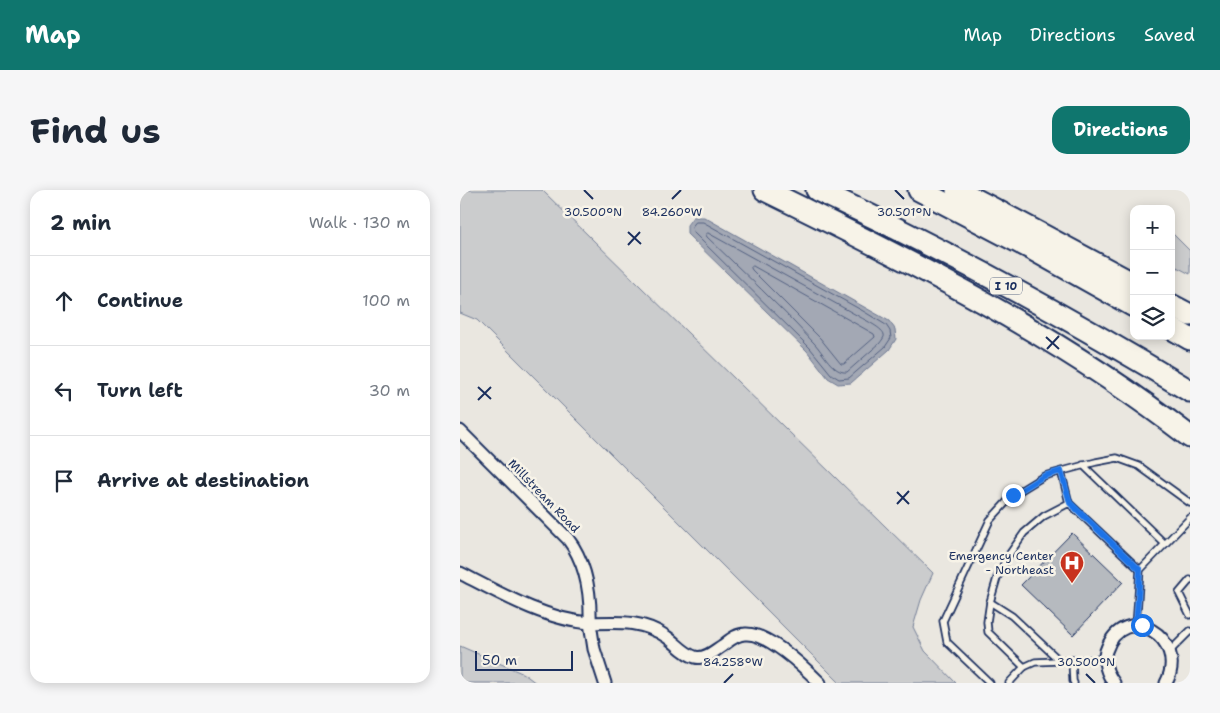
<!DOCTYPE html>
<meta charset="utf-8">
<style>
:root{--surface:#fff;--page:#f6f6f7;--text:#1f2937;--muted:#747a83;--line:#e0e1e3;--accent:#0f766e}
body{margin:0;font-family:"Shantell Sans",sans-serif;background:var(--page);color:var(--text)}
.controls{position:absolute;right:15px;top:15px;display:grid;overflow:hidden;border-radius:10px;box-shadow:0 2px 12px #0003}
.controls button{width:45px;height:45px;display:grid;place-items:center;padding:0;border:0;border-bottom:1px solid var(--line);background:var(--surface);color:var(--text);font:25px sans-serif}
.scale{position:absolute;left:15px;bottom:12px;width:98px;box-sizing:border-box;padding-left:5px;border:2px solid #1b2f5e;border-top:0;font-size:14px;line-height:18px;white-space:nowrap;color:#1b2f5e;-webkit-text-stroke:4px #f7f3e8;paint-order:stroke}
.stop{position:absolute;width:15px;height:15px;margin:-11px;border:4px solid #1a73e8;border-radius:50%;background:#fff}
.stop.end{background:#1a73e8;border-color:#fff;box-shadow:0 1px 5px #0008}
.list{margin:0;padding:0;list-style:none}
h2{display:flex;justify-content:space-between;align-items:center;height:65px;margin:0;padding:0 20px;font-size:21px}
h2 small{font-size:16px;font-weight:400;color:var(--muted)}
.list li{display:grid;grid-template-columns:32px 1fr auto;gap:15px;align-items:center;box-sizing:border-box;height:90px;padding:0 20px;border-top:1px solid var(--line)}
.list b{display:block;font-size:19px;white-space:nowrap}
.list em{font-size:16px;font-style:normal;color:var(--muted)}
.icon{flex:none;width:28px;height:28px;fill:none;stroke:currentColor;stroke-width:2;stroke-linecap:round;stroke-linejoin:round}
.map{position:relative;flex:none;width:730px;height:493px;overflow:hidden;border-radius:15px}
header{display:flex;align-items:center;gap:30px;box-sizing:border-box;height:70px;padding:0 25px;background:var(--accent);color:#fff}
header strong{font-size:24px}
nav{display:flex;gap:28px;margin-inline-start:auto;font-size:18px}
.intro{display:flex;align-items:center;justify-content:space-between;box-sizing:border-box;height:120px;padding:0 30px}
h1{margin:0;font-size:35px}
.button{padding:12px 22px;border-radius:15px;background:var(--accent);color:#fff;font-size:18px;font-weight:700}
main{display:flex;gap:30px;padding:0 30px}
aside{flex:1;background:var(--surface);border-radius:15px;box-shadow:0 2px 12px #0003}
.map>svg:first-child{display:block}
.green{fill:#cbcccd;stroke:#737e96}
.water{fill:#a3a8b4;stroke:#6d7892}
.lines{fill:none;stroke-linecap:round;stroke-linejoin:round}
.shore{stroke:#515f80;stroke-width:1}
.building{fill:#b6babf;stroke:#1b2f5e}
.lane-casing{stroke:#1b2f5e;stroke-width:9}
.street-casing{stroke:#1b2f5e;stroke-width:15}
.highway-casing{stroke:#1b2f5e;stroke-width:25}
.lane{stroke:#f7f3e8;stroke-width:5.5}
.street{stroke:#f7f3e8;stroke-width:11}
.highway{stroke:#f7f3e8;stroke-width:21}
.route{stroke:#1a73e8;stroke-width:6}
.ticks{fill:none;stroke:#1b2f5e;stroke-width:2}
.labels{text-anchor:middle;stroke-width:5;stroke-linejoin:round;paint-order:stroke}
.shield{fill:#f7f3e8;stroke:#5d6a87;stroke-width:1}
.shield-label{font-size:11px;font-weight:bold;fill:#1b2f5e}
.street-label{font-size:12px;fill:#1b2f5e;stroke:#f7f3e8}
.poi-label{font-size:12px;fill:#1b2f5e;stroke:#f7f3e8;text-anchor:end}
.ticks-label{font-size:12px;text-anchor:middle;fill:#1b2f5e;stroke:#f7f3e8;stroke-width:5;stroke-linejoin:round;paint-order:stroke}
</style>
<header>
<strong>Map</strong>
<nav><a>Map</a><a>Directions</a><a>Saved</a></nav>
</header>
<div class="intro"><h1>Find us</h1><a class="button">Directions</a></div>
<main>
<aside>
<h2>2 min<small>Walk · 130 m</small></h2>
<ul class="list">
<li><svg class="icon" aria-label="ahead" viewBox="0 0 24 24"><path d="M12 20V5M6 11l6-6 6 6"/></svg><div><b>Continue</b></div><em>100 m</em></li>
<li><svg class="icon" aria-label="left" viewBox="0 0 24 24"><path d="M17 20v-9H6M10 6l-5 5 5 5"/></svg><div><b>Turn left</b></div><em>30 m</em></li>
<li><svg class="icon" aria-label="arrive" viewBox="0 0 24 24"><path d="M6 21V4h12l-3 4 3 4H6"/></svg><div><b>Arrive at destination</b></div></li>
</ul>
</aside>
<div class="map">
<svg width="730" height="493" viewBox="0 0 730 493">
<rect width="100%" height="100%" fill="#eae7e0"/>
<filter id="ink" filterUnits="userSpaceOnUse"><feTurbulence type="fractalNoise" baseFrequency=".02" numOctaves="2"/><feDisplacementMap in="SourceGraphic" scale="10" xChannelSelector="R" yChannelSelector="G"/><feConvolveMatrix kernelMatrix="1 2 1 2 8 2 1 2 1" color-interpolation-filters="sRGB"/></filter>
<g filter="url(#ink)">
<g class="green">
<path d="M0 0H82L473 383 461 410 453 437 465 461 496 493H380L17 130 0 123Z"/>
<path d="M711 42 730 61V84L711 74Z"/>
<path d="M0 456 64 484 76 493H0Z"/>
</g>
<path class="water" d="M233 27H244L429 131 435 139 436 149 429 160 391 193 378 194 368 188 347 161 227 44V35Z"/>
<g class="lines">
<g class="shore">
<path d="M236 32H243L403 121 426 135 430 141 431 148 425 157 389 188 379 189 371 184 350 158 233 42 232 37Z"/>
<path d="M248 43 400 127C405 130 424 139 424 145 425 147 421 151 420 153L387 182C373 184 363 162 354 153 320 116 283 82 247 47L246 45Z"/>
<path d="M293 76 414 144 415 147 384 174H381L360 148 292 80 291 78Z"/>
</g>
</g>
<path class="building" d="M612 343 663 392 613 445 561 395Z"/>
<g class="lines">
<defs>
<g id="lane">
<path d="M623 275 705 354"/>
<path d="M601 281 609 313"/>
<path d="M730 390 719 403 730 425"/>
<path d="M530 412 552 426 600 471"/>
<path d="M676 436 680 380 730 328"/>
<path d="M712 459 730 441"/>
<path d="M612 470 613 491 614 493"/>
<path d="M564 477 528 442 527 432 530 412 537 388 548 366 564 343 584 326 609 313 680 380"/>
<path d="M530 493 487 452 483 431 530 330 553 305 584 286 636 272 657 268 679 276 730 313"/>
<path d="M549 493 564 477 575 472 645 469"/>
</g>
<g id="street">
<path d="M0 241 108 349C126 373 131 403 130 433 86 430 39 403 0 383"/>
<path d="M145 493 134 459 130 433C158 432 183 430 207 447 216 453 224 464 235 467 245 470 254 461 262 456 269 451 276 444 285 444 307 442 345 478 360 493"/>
<path d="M654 493C647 484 643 472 646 461 664 408 730 448 706 493"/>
</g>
<g id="highway">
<path d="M305 0C454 73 599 145 730 247"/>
<path d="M357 0C485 60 610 128 730 201"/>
<path d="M459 0 574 60 674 116"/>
<path d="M497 0 528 16 674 94"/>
<path d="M711 115 730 125"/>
<path d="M711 138 730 149"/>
</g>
</defs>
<use href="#lane" class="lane-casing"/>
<use href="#street" class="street-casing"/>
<use href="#highway" class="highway-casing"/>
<use href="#lane" class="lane"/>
<use href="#street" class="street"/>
<use href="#highway" class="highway"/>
</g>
</g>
<g class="lines" filter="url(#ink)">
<path class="route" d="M553 305 584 286 601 281 610 313 680 380 676 436 682 435"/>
</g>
<path class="ticks" d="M124 0 133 9M435 0 444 9M212 9 221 0M168 42 181 54M168 55 180 42M586 147 599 159M587 159 599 146M18 197 31 209M18 210 31 197M437 302 449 314M437 314 449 301M626 484 635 493M264 493 273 484"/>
<defs>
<symbol id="hospital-pin" viewBox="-11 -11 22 30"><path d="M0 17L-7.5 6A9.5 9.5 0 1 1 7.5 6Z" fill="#c8321e" stroke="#f7f3e8"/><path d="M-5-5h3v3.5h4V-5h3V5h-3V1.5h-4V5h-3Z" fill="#fff"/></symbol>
</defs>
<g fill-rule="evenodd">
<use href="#hospital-pin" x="598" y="359" width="28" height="38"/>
</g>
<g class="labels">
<rect class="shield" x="530" y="87.5" width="32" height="17" rx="4"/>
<g class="shield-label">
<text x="546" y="100">I 10</text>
</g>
<g class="street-label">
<text transform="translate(84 306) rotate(46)" y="4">Millstream Road</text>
</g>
<g class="poi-label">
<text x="594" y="370">Emergency Center<tspan x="594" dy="14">- Northeast</tspan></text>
</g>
</g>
<g class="ticks-label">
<text x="133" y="26">30.500°N</text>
<text x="444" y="26">30.501°N</text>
<text x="212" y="26">84.260°W</text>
<text x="273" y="476">84.258°W</text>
<text x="626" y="476">30.500°N</text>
</g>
</svg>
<div class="controls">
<button>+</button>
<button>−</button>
<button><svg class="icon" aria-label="layers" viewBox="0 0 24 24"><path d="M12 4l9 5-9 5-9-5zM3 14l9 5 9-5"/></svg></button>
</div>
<div class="scale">50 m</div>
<div class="stop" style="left:682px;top:435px"></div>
<div class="stop end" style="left:553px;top:305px"></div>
</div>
</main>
